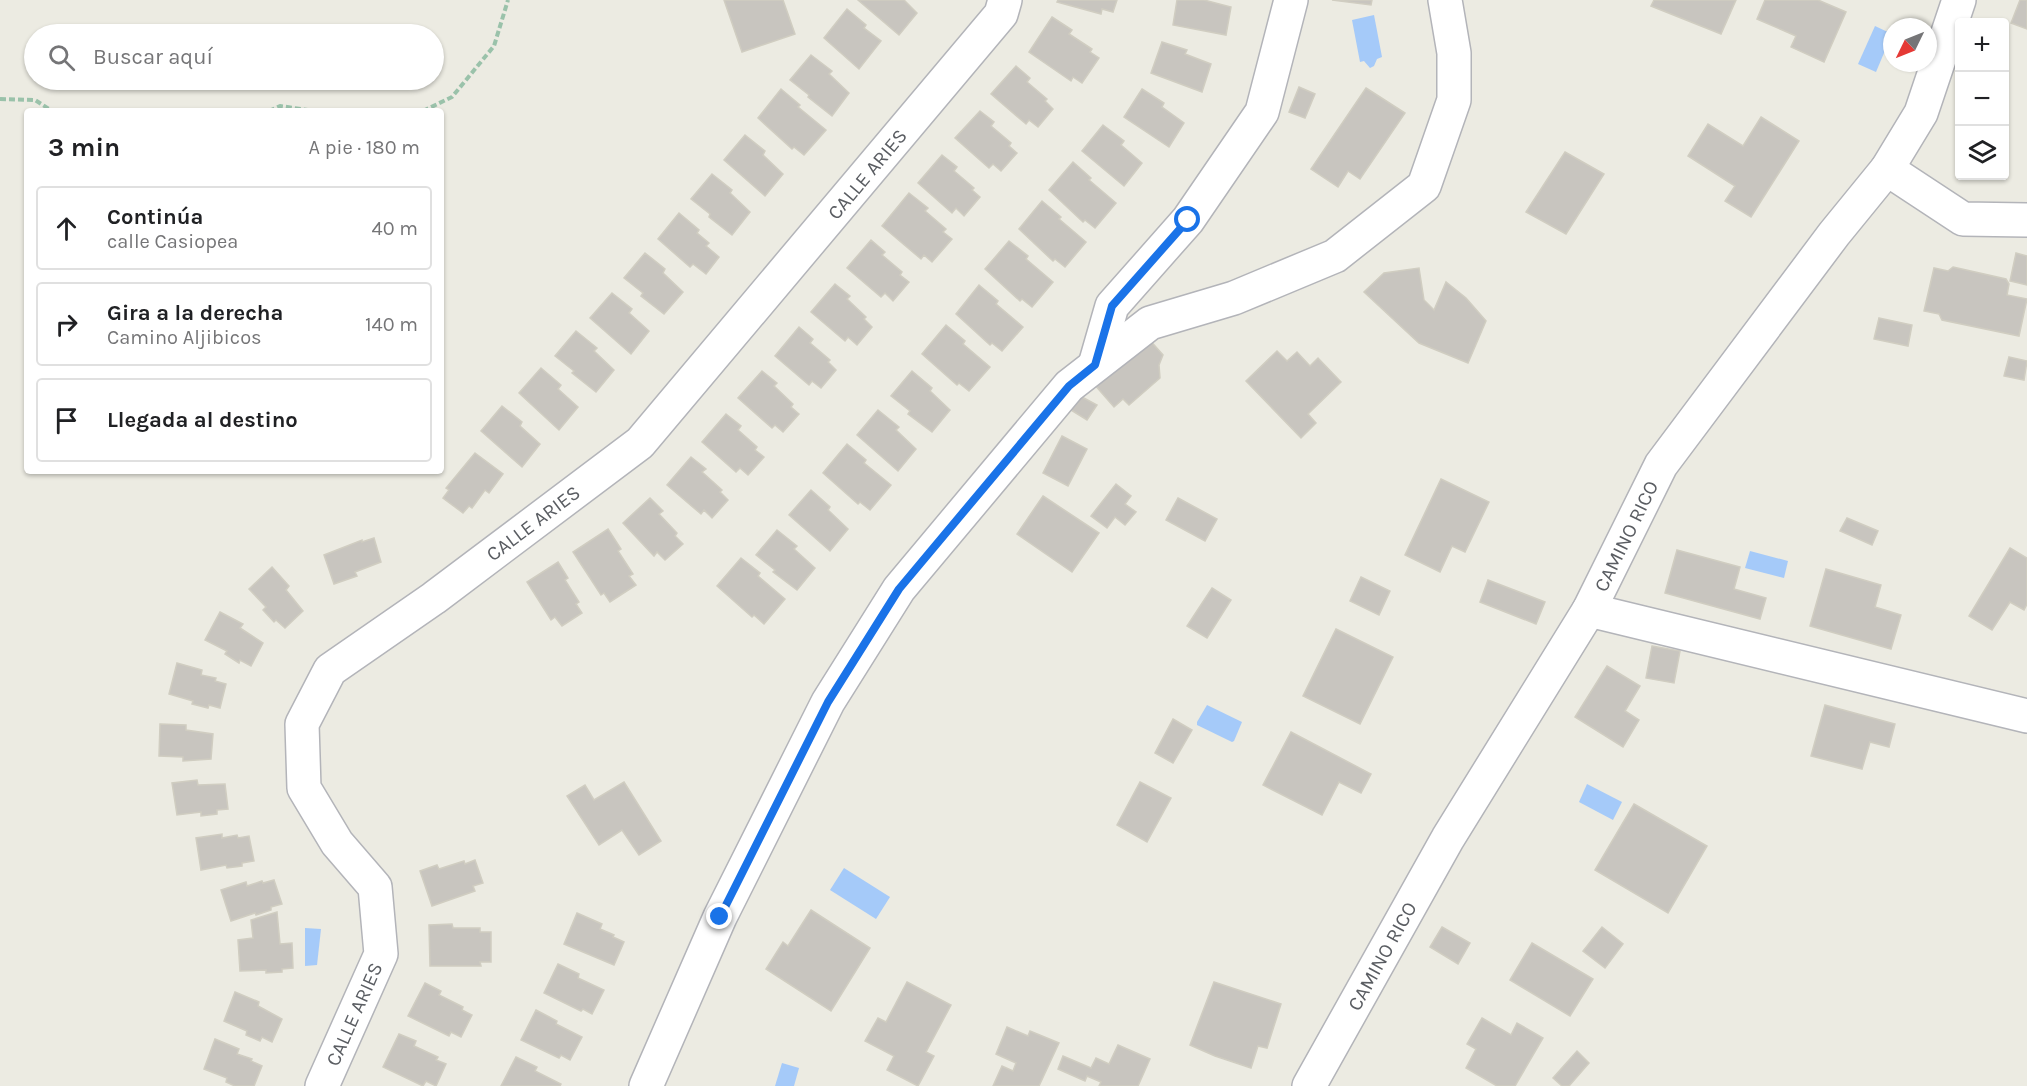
<!DOCTYPE html>
<html lang="es">
<meta charset="utf-8">
<style>
:root{--surface:#fff;--page:#f2f2f2;--text:#202124;--muted:#757577;--line:#e0e0e0}
body{margin:0;font-family:Karla,sans-serif;background:var(--page);color:var(--text)}
.controls{position:absolute;right:18px;top:18px;display:grid;overflow:hidden;border-radius:6px;box-shadow:0 2px 4px #0004}
.controls button{width:54px;height:54px;display:grid;place-items:center;padding:0;border:0;border-bottom:2px solid var(--line);background:var(--surface);color:var(--text);font:30px sans-serif}
.compass{position:absolute;left:1883px;top:18px;width:54px;height:54px;border-radius:50%;background:var(--surface);box-shadow:0 2px 4px #0004;rotate:227deg}
.stop{position:absolute;width:18px;height:18px;margin:-14px;border:4px solid #1a73e8;border-radius:50%;background:#fff}
.stop.end{background:#1a73e8;border-color:#fff;box-shadow:0 2px 6px #0008}
.list{margin:0;padding:0;list-style:none}
h2{display:flex;justify-content:space-between;align-items:center;height:78px;margin:0;padding:0 24px;font-size:26px}
h2 small{font-size:20px;font-weight:400;color:var(--muted)}
.list li{display:grid;grid-template-columns:39px 1fr auto;gap:18px;align-items:center;box-sizing:border-box;height:84px;margin:0 12px 12px;padding:0 12px;border:2px solid var(--line);border-radius:6px}
.list b{display:block;font-size:22px;white-space:nowrap}
.list p{margin:0;font-size:20px;white-space:nowrap;color:var(--muted)}
.list em{font-size:20px;font-style:normal;color:var(--muted)}
.icon{flex:none;width:33px;height:33px;fill:none;stroke:currentColor;stroke-width:2;stroke-linecap:round;stroke-linejoin:round}
.map{position:relative;flex:none;width:2027px;height:1086px;overflow:hidden}
.search{position:absolute;background:var(--surface);box-shadow:0 2px 4px #0004;left:24px;top:24px;width:420px;height:66px;display:flex;align-items:center;gap:15px;box-sizing:border-box;padding:0 21px;border-radius:33px;color:var(--muted);font-size:22px}
.panel{position:absolute;background:var(--surface);box-shadow:0 2px 4px #0004;left:24px;top:108px;width:420px;height:366px;border-radius:6px}
.map>svg:first-child{display:block}
.water{fill:#a5caf9}
.building{fill:#c8c5bf;stroke:#d0cdc1;stroke-width:1.5}
.lines{fill:none;stroke-linecap:round;stroke-linejoin:round}
.minor-casing{stroke:#b3b4b9;stroke-width:36}
.path{stroke:#9ac2aa;stroke-width:4;stroke-dasharray:6 3;stroke-linecap:butt}
.minor{stroke:#fff;stroke-width:33}
.route{stroke:#1a73e8;stroke-width:8}
.labels{text-anchor:middle;stroke-width:4.5;stroke-linejoin:round;paint-order:stroke}
.street-label{font-size:20px;fill:#5a5d62;stroke:#fff}
</style>
<div class="map">
<svg width="2027" height="1086" viewBox="0 0 2027 1086">
<rect width="100%" height="100%" fill="#ecebe2"/>
<g class="water">
<path d="M1374 15 1382 57 1377 59 1374 66 1370 68 1364 61 1360 62 1352 20Z"/>
<path d="M1875 26 1892 34 1876 72 1858 64Z"/>
<path d="M1750 551 1788 561 1784 578 1745 568Z"/>
<path d="M1207 705 1242 722 1234 741 1232 742 1197 725V722Z"/>
<path d="M1587 784 1622 802 1613 820 1579 802Z"/>
<path d="M844 868 890 897 876 919 830 890Z"/>
<path d="M305 928 321 929 317 965 305 966Z"/>
<path d="M782 1063 799 1068 794 1086H775Z"/>
</g>
<g class="building">
<path d="M724 0H783L795 34 742 52Z"/>
<path d="M858 0H904L917 13 899 35Z"/>
<path d="M1058 0H1117L1113 12 1102 9 1101 14 1057 2Z"/>
<path d="M1177 0H1204L1231 7 1226 35 1173 25Z"/>
<path d="M1332 0H1372L1371 5Z"/>
<path d="M1654 0H1736L1721 34 1651 6Z"/>
<path d="M1765 0H1818L1846 12 1824 62 1791 47 1796 36 1757 19Z"/>
<path d="M2020 0H2027V29L2011 23Z"/>
<path d="M847 9 866 25 864 28 881 41 859 69 824 38Z"/>
<path d="M1052 17 1072 30 1069 34 1092 49 1090 52 1099 58 1082 83 1073 77 1071 81 1029 52Z"/>
<path d="M1162 42 1187 50 1185 54 1211 64 1202 92 1151 73Z"/>
<path d="M811 55 832 71 829 74 849 93 832 116 808 97 809 95 790 80Z"/>
<path d="M1016 66 1030 78 1027 82 1047 99 1045 101 1053 109 1038 127 1029 120 1026 124 991 94Z"/>
<path d="M1299 87 1315 94 1305 118 1289 112Z"/>
<path d="M1366 88 1405 113 1360 179 1348 171 1338 187 1311 169Z"/>
<path d="M781 89 800 105 798 107 826 130 804 155 794 147 792 149 758 118Z"/>
<path d="M1142 89 1164 103 1162 107 1184 123 1169 147 1124 117Z"/>
<path d="M980 111 994 122 991 126 1011 143 1009 146 1017 153 1001 171 993 164 989 168 955 138Z"/>
<path d="M1761 117 1799 141 1751 217 1725 201 1735 186 1688 156 1708 124 1743 146Z"/>
<path d="M1103 125 1124 141 1121 145 1142 163 1124 186 1082 151Z"/>
<path d="M745 135 765 151 763 155 783 174 765 196 724 160Z"/>
<path d="M1565 152 1604 174 1566 234 1526 212Z"/>
<path d="M942 155 957 167 954 171 974 188 972 190 980 197 964 216 956 208 952 213 918 183Z"/>
<path d="M1073 162 1091 178 1089 180 1116 203 1095 228 1085 220 1083 222 1049 190Z"/>
<path d="M712 174 732 190 730 193 750 212 732 235 709 217 710 214 691 199Z"/>
<path d="M909 193 928 208 925 211 946 229 943 232 952 239 932 262 924 255 921 259 882 226Z"/>
<path d="M1042 201 1061 217 1059 219 1086 242 1065 267 1055 259 1053 261 1019 229Z"/>
<path d="M679 213 699 230 697 233 709 243 706 246 719 257 706 274 693 264 690 267 658 239Z"/>
<path d="M871 240 885 252 882 255 902 272 900 275 909 282 893 301 885 293 881 297 847 268Z"/>
<path d="M1009 241 1028 256 1026 259 1053 282 1032 307 1022 299 1020 301 985 269Z"/>
<path d="M645 253 665 269 663 273 683 292 664 314 641 296 643 293 624 278Z"/>
<path d="M2016 253 2027 256V285L2010 281Z"/>
<path d="M1953 267 2006 279 2009 284 2007 295 2027 299 2019 336 1942 320 1939 314 1924 311 1934 268 1948 271Z"/>
<path d="M1419 268 1424 300 1434 310 1446 282 1466 298 1486 321 1468 363 1419 343 1364 292 1384 273Z"/>
<path d="M835 284 850 296 847 299 866 317 864 319 872 327 857 345 848 337 845 341 811 312Z"/>
<path d="M979 285 998 301 996 304 1023 327 1002 351 992 343 990 345 956 314Z"/>
<path d="M612 293 632 309 629 313 649 331 631 354 590 318Z"/>
<path d="M1879 318 1912 325 1908 346 1874 339Z"/>
<path d="M946 325 965 341 963 344 990 367 969 391 959 383 957 385 922 354Z"/>
<path d="M799 327 813 339 810 343 830 360 828 362 836 370 821 388 812 381 809 385 775 356Z"/>
<path d="M576 331 597 348 594 351 614 370 596 392 572 373 574 371 555 356Z"/>
<path d="M1147 337 1163 355 1159 365 1160 378 1129 405 1123 399 1114 407 1094 384Z"/>
<path d="M1277 351 1287 361 1297 352 1310 366 1318 358 1341 382 1308 414 1316 423 1301 438 1246 381Z"/>
<path d="M2009 357 2027 361 2024 380 2004 376Z"/>
<path d="M541 368 561 385 558 389 578 407 559 430 519 393Z"/>
<path d="M762 371 777 383 774 386 793 404 791 407 799 414 783 432 775 425 772 428 738 398Z"/>
<path d="M912 371 932 388 930 391 950 410 932 432 908 414 910 411 891 396Z"/>
<path d="M1082 397 1097 405 1087 420 1071 410Z"/>
<path d="M502 406 522 422 520 426 540 444 522 467 481 431Z"/>
<path d="M878 410 899 427 896 430 916 449 898 471 857 435Z"/>
<path d="M726 414 741 426 738 430 757 447 755 450 764 457 748 475 740 468 736 472 702 442Z"/>
<path d="M1062 436 1087 449 1068 486 1043 473Z"/>
<path d="M847 444 866 460 864 463 891 485 870 510 860 502 858 504 823 473Z"/>
<path d="M475 453 503 474 489 493 485 490 472 508 469 506 463 513 443 498 449 490 446 488Z"/>
<path d="M691 457 706 469 702 472 722 490 720 492 728 500 712 518 704 510 701 514 667 485Z"/>
<path d="M1441 479 1489 502 1465 552 1452 546 1440 572 1405 555Z"/>
<path d="M1116 484 1131 496 1125 504 1136 512 1125 525 1115 517 1107 528 1091 516Z"/>
<path d="M811 490 830 507 828 510 848 529 830 551 789 515Z"/>
<path d="M1043 496 1099 533 1072 572 1017 534Z"/>
<path d="M650 498 663 511 659 514 677 533 675 536 683 544 665 560 657 552 654 556 623 523Z"/>
<path d="M1178 498 1217 519 1205 541 1166 520Z"/>
<path d="M1847 518 1878 531 1872 545 1840 531Z"/>
<path d="M608 529 621 549 618 551 633 574 629 576 636 585 610 602 604 593 601 595 573 552Z"/>
<path d="M777 530 797 546 794 549 815 568 797 590 773 572 775 570 756 555Z"/>
<path d="M374 538 381 562 355 572 357 576 334 584 324 555 362 540V542Z"/>
<path d="M2010 548 2027 558V604L2024 610 2010 602 1992 630 1969 616Z"/>
<path d="M1677 550 1740 567 1734 589 1766 598 1760 619 1665 593Z"/>
<path d="M741 558 760 573 758 576 785 599 764 624 754 615 752 617 717 586Z"/>
<path d="M558 562 568 578 565 580 579 602 576 604 582 613 562 626 555 617 551 620 527 582Z"/>
<path d="M272 567 289 586 286 590 303 611 285 628 276 620 274 622 263 610 266 607 249 589Z"/>
<path d="M1826 569 1881 585 1875 607 1901 615 1891 649 1810 626Z"/>
<path d="M1361 577 1390 591 1379 615 1350 601Z"/>
<path d="M1488 580 1545 602 1536 624 1480 602Z"/>
<path d="M1212 588 1231 600 1207 638 1187 626Z"/>
<path d="M220 612 243 624 240 628 263 643 251 666 240 660 239 663 225 654 227 651 205 640Z"/>
<path d="M1336 629 1393 657 1360 724 1303 696Z"/>
<path d="M1652 646 1680 651 1674 683 1646 678Z"/>
<path d="M177 663 202 670 201 675 216 678 215 681 226 684 220 708 209 705 208 708 192 704 193 701 169 694Z"/>
<path d="M1607 666 1640 686 1625 711 1639 720 1623 747 1575 717Z"/>
<path d="M1825 705 1895 724 1889 747 1870 742 1862 769 1811 756Z"/>
<path d="M1173 719 1192 730 1173 763 1155 753Z"/>
<path d="M160 724 186 725V730L213 734 211 759 183 761V757L159 756Z"/>
<path d="M1291 732 1371 774 1361 793 1339 782 1322 815 1263 785Z"/>
<path d="M197 780 198 785 225 784 228 809 217 810V814L201 816V812L177 815 172 783Z"/>
<path d="M624 782 661 841 639 855 622 830 599 845 567 796 585 785 594 800Z"/>
<path d="M1140 782 1171 798 1147 842 1117 825Z"/>
<path d="M1634 804 1707 846 1668 913 1595 870Z"/>
<path d="M222 834V838L237 835 238 838 249 836 254 861 242 863V866L227 868 226 865 201 870 196 838Z"/>
<path d="M475 860 483 883 473 886 475 891 432 906 420 871 437 865 439 869 464 861 465 864Z"/>
<path d="M274 880 282 904 271 907V910L256 915 255 913 231 921 221 890 246 882 247 886 262 881 263 883Z"/>
<path d="M811 910 870 948 831 1011 766 969 783 942 788 946Z"/>
<path d="M277 912 280 944 292 943 293 968 282 969V972L266 973V970L240 971 238 940 253 938 251 920Z"/>
<path d="M577 913 602 924 600 929 614 935 613 937 624 942 614 965 564 944Z"/>
<path d="M452 924 453 928H480V932H491V962H480L481 966H430L429 925Z"/>
<path d="M1442 927 1470 943 1458 964 1430 947Z"/>
<path d="M1602 927 1623 944 1605 968 1583 951Z"/>
<path d="M1532 943 1593 979 1570 1016 1510 980Z"/>
<path d="M558 964 579 974 578 978 604 990 592 1014 583 1009 581 1011 544 993Z"/>
<path d="M907 982 951 1005 926 1052 934 1056 918 1086 887 1070 894 1056 865 1041 878 1018 886 1022Z"/>
<path d="M1214 982 1281 1004 1267 1048 1258 1046 1251 1068 1215 1056 1190 1045Z"/>
<path d="M425 983 441 991 439 995 463 1007 462 1010 472 1015 461 1037 451 1032 449 1036 408 1016Z"/>
<path d="M235 992 259 1002 258 1006 282 1019 272 1042 262 1037 260 1041 246 1035 247 1031 224 1021Z"/>
<path d="M536 1010 557 1021 556 1024 582 1037 570 1060 561 1055 559 1058 521 1040Z"/>
<path d="M1482 1018 1511 1035 1517 1023 1543 1038 1515 1086H1497L1466 1068 1476 1049 1467 1044Z"/>
<path d="M1007 1027 1028 1036 1030 1031 1059 1043 1039 1086H993L1002 1066 1013 1071 1016 1063 996 1054Z"/>
<path d="M399 1034 416 1041 414 1046 438 1057 436 1060 446 1064 436 1086 426 1081 423 1086 383 1067Z"/>
<path d="M215 1039 239 1049 237 1054 252 1059 251 1061 262 1066 254 1086H235L226 1082 227 1078 204 1069Z"/>
<path d="M1118 1045 1150 1059 1138 1086H1099L1101 1082 1087 1076 1085 1081 1058 1069 1063 1056 1091 1068 1096 1058 1109 1064Z"/>
<path d="M1577 1051 1589 1063 1569 1086H1562L1553 1078Z"/>
<path d="M516 1057 537 1067 535 1071 561 1084 560 1086H501Z"/>
</g>
<g class="lines">
<defs>
<g id="minor">
<path d="M1887 169 1963 219 2027 220"/>
<path d="M1095 365 1112 306 1188 220 1262 112 1291 0"/>
<path d="M1589 610 2027 716"/>
<path d="M322 1086 381 954 375 887 337 843 304 788 302 724 330 670 434 598 640 443 1001 14 1005 0"/>
<path d="M646 1086 720 917 828 702 899 589 1069 386 1150 323 1234 298 1335 256 1424 186 1454 100V53L1445 0"/>
<path d="M1309 1086 1448 838 1589 610 1661 465 1834 234 1887 169 1921 113 1959 0"/>
</g>
</defs>
<use href="#minor" class="minor-casing"/>
<g class="path">
<path d="M0 99 35 100 52 111"/>
<path d="M269 111 280 106 315 111"/>
<path d="M423 111 452 97 494 46 508 0"/>
</g>
<use href="#minor" class="minor"/>
</g>
<g class="lines">
<path class="route" d="M720 917 828 702 899 589 1069 386 1095 365 1112 306 1188 220"/>
</g>
<g class="labels">
<g class="street-label">
<text transform="translate(867 174) rotate(-50)" y="7">CALLE ARIES</text>
<text transform="translate(533 523) rotate(-37)" y="7">CALLE ARIES</text>
<text transform="translate(1626 536) rotate(-64)" y="7">CAMINO RICO</text>
<text transform="translate(1382 956) rotate(-61)" y="7">CAMINO RICO</text>
<text transform="translate(354 1014) rotate(-66)" y="7">CALLE ARIES</text>
</g>
</g>
</svg>
<div class="controls">
<button>+</button>
<button>−</button>
<button><svg class="icon" aria-label="layers" viewBox="0 0 24 24"><path d="M12 4l9 5-9 5-9-5zM3 14l9 5 9-5"/></svg></button>
</div>
<svg class="compass" viewBox="-18 -18 36 36"><path d="M0-13l5 13h-10z" fill="#e53935"/><path d="M0 13l5-13h-10z" fill="#757577"/></svg>
<div class="stop" style="left:1188px;top:220px"></div>
<div class="stop end" style="left:720px;top:917px"></div>
<div class="search"><svg class="icon" aria-label="search" viewBox="0 0 24 24"><circle cx="10" cy="10" r="6"/><path d="M15 15l6 6"/></svg>Buscar aquí</div>
<section class="panel">
<h2>3 min<small>A pie · 180 m</small></h2>
<ul class="list">
<li><svg class="icon" aria-label="ahead" viewBox="0 0 24 24"><path d="M12 20V5M6 11l6-6 6 6"/></svg><div><b>Continúa</b><p>calle Casiopea</p></div><em>40 m</em></li>
<li><svg class="icon" aria-label="right" viewBox="0 0 24 24"><path d="M7 20v-9h11M14 6l5 5-5 5"/></svg><div><b>Gira a la derecha</b><p>Camino Aljibicos</p></div><em>140 m</em></li>
<li><svg class="icon" aria-label="arrive" viewBox="0 0 24 24"><path d="M6 21V4h12l-3 4 3 4H6"/></svg><div><b>Llegada al destino</b></div></li>
</ul>
</section>
</div>
